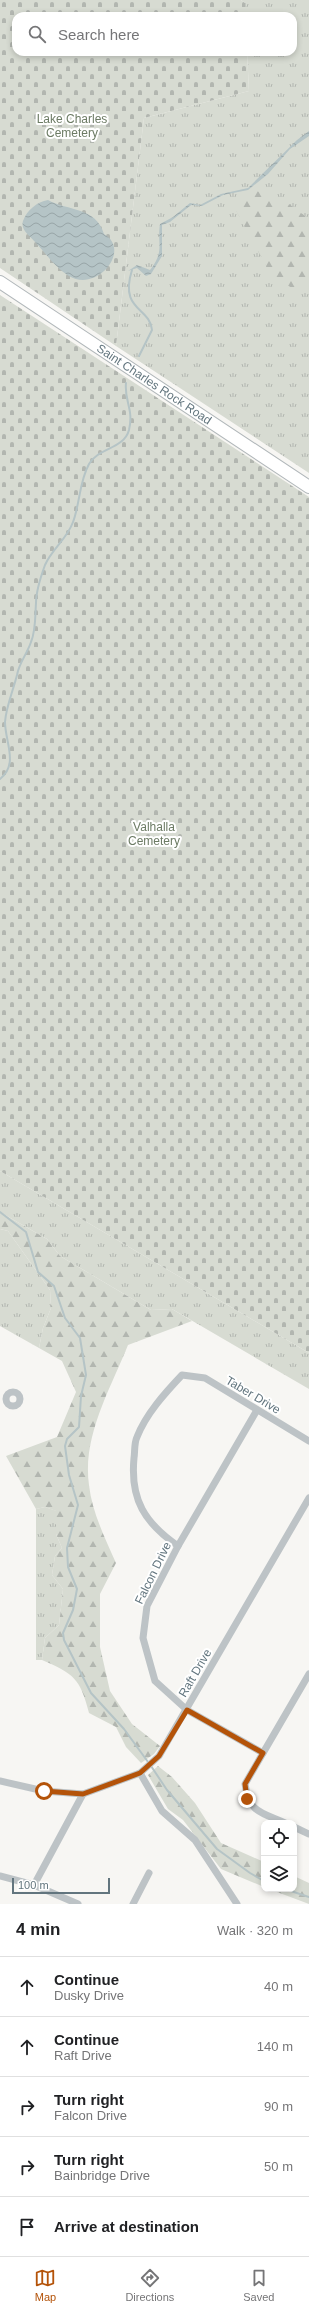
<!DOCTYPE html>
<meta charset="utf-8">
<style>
:root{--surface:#fff;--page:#f2f2f2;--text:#202124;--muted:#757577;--line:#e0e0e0;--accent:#b45309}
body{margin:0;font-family:Helvetica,sans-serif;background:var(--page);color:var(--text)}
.controls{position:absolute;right:12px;bottom:12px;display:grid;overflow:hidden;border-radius:8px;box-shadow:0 2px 6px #0003}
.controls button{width:36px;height:36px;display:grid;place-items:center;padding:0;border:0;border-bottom:1px solid var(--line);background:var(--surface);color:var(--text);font:20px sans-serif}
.scale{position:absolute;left:12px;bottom:10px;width:98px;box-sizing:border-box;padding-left:4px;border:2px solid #62757e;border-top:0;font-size:11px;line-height:14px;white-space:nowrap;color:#62757e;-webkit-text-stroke:3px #fff;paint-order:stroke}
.stop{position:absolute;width:12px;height:12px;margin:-9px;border:3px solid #b45309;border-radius:50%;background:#fff}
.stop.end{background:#b45309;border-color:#fff;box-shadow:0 1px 4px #0008}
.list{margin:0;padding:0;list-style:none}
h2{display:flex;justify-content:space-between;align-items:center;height:52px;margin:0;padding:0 16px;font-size:17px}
h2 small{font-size:13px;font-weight:400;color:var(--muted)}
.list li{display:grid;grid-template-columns:26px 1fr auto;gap:12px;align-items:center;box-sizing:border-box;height:60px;padding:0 16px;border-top:1px solid var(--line)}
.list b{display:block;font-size:15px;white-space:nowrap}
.list p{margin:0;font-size:13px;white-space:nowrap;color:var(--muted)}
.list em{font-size:13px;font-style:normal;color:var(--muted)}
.icon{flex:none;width:22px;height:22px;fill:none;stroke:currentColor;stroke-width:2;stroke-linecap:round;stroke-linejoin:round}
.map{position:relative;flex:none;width:309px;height:1904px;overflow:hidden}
.search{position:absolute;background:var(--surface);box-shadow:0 2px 6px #0003;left:12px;right:12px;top:12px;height:44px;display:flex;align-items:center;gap:10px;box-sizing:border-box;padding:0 14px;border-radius:12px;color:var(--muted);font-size:15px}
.sheet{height:352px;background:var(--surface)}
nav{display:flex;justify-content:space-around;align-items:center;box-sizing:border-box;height:56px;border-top:1px solid var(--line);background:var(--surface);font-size:11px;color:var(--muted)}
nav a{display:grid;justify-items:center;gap:2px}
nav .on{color:var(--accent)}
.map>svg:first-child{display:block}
.grass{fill:url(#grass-tufts)}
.forest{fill:url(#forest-firs)}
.cemetery{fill:url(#cemetery-stones)}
.water{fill:url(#water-waves)}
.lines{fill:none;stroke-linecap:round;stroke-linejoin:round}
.stream{stroke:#b5c4c6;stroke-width:2}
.primary-casing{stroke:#b1b7ba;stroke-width:14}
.minor{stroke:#bdc3c6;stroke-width:7}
.primary{stroke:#fff;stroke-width:12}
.route{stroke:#b45309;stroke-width:5}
.labels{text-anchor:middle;stroke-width:4;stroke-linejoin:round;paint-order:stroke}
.park-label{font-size:12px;fill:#6c7b64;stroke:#fff}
.street-label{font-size:12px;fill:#62757e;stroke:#fff}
</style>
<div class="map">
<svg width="309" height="1904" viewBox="0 0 309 1904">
<defs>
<pattern id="grass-tufts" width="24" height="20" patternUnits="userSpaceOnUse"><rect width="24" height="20" fill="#d7dbd2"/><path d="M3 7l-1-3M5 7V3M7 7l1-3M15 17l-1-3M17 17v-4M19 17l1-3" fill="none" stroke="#b2b6b0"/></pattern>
<pattern id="forest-firs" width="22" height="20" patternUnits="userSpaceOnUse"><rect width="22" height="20" fill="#d7dbd2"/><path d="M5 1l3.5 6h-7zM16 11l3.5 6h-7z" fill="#b2b6b0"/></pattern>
<pattern id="cemetery-stones" width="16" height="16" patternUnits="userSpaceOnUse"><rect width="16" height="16" fill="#d7dbd2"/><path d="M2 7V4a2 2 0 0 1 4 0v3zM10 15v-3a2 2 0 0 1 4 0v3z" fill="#b2b6b0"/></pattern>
<pattern id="water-waves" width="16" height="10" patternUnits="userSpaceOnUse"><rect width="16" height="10" fill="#b5c4c6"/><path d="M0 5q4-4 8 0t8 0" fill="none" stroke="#97a4a6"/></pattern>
</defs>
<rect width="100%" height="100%" fill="#f7f6f3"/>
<g class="grass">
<path d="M241 0H309V473L116 346 144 118 249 91 247 52H293V16H245V3Z"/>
<path d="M0 1171 309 1353V1389L172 1309 151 1310 60 1256 47 1239 0 1212Z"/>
<path d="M0 1229 8 1231 50 1290 51 1308 43 1328 39 1348 0 1326Z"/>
<path d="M45 1507 57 1511 56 1534 62 1548 55 1556 52 1575 63 1589 59 1625 45 1638 42 1660H36V1509Z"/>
</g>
<g class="forest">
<path d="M257 191 285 201 309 219V283L296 290 272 277 231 201Z"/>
<path d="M0 1212 47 1239 60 1256 151 1310 172 1309 192 1321 128 1345C111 1388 82 1436 89 1485 92 1512 105 1538 116 1563L100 1594V1647L110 1691 132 1724 160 1746 154 1754 141 1763 126 1747 116 1727 89 1713C80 1678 74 1674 42 1660L45 1638 59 1625 63 1589 52 1575 55 1556 62 1548 56 1534V1511L45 1507 36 1509 6 1456 57 1437 76 1392 62 1361 39 1348 43 1328 51 1308 50 1290 8 1231 0 1229Z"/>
<path d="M158 1766 172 1777 195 1803 221 1843 264 1862V1887L221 1869 183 1820 168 1809 148 1775Z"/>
<path d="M294 1876 309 1883V1904L269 1889H294Z"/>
</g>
<g class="cemetery">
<path d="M0 0H241L245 3V16H16V52H247L249 91 144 118 116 346 0 268Z"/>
<path d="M0 295 309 497V1353L0 1171Z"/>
</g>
<g class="water">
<path d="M309 131V136L290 149 268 174 248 190 223 195 202 206 191 205 170 222 162 225V256L151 274 146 276 137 268 128 271 137 265 150 270C165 251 157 245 160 224L173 217 190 203 200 205 221 194 248 188 297 140Z"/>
<path d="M48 200C68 211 96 207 104 234 132 250 97 293 69 276 56 268 46 254 36 243 31 237 20 230 23 221 27 210 37 202 48 200Z"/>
</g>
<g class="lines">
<g class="stream">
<path d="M132 270C119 311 150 307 152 330L139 356"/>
<path d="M0 779C19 764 5 742 5 722 6 707 13 691 17 675 19 663 27 654 31 642 36 630 35 616 36 603 36 592 41 576 45 565 52 549 67 539 73 522 80 504 79 482 89 464 98 448 124 449 129 430 134 409 124 401 126 383"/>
<path d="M0 1212 26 1232 38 1272 54 1286 65 1318 80 1338 86 1375 81 1396 79 1427 67 1439 65 1446 69 1475 78 1505 67 1548 68 1567 77 1589 73 1610 63 1633 64 1640 91 1693 124 1729 148 1762"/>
<path d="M151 1766 167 1790 217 1849 250 1873 264 1881"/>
<path d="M285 1889 309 1897"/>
</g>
<defs>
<g id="primary">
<path id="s1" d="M0 282 309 487"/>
</g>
</defs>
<use href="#primary" class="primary-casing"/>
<g class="minor">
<circle cx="13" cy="1399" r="7"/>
<path d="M257 1410 178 1546 147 1606 143 1638 155 1681 187 1710 263 1753"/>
<path d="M178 1546C145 1523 130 1500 134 1458 135 1452 134 1443 137 1437 146 1414 165 1393 182 1375L205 1378 309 1441"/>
<path d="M140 1773 162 1811 195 1840 237 1904"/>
<path d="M0 1781 44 1791 83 1794"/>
<path d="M285 1823C261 1812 249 1813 245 1784L309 1674"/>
<path d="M294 1827 309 1834"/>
<path d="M0 1876 34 1885 78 1904"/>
<path d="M34 1885 83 1794 140 1773 159 1756 309 1498"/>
<path d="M133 1904 149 1873"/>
</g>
<use href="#primary" class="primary"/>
</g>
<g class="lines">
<path class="route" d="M44 1791 83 1794 140 1773 159 1756 187 1710 263 1753 245 1784 247 1799"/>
</g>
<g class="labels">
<g class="park-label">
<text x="72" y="123">Lake Charles<tspan x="72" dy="14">Cemetery</tspan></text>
<text x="154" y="831">Valhalla<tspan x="154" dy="14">Cemetery</tspan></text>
</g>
<g class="street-label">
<text dy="4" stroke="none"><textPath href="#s1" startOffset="185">Saint Charles Rock Road</textPath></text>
<text transform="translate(253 1395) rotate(31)" y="4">Taber Drive</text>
<text transform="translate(153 1573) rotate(-64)" y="4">Falcon Drive</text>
<text transform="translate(195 1673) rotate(-60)" y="4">Raft Drive</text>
</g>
</g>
</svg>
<div class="controls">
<button><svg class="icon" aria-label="locate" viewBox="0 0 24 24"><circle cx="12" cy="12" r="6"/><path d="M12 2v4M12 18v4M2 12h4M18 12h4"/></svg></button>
<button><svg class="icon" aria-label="layers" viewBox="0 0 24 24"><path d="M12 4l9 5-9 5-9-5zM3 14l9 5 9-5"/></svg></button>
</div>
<div class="scale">100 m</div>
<div class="stop" style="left:44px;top:1791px"></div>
<div class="stop end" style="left:247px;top:1799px"></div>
<div class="search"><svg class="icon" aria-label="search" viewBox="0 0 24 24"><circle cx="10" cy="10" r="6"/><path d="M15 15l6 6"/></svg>Search here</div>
</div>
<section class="sheet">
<h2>4 min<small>Walk · 320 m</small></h2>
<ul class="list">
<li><svg class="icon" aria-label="ahead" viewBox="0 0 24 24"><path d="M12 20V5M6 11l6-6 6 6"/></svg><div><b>Continue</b><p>Dusky Drive</p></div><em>40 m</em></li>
<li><svg class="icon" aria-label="ahead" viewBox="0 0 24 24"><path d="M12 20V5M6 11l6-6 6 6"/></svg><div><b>Continue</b><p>Raft Drive</p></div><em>140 m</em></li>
<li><svg class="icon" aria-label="right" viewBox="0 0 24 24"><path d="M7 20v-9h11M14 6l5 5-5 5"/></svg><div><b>Turn right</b><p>Falcon Drive</p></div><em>90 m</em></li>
<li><svg class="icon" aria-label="right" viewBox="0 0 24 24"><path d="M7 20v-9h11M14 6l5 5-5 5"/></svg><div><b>Turn right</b><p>Bainbridge Drive</p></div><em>50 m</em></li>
<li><svg class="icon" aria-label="arrive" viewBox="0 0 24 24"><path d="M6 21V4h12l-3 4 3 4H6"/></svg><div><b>Arrive at destination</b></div></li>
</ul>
</section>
<nav>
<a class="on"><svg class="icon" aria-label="map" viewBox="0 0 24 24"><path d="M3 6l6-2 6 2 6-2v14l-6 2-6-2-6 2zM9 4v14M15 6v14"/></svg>Map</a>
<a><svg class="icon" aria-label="directions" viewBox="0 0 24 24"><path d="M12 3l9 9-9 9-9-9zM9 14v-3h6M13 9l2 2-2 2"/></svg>Directions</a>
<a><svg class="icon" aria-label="saved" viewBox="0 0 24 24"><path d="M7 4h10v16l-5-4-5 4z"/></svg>Saved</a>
</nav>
